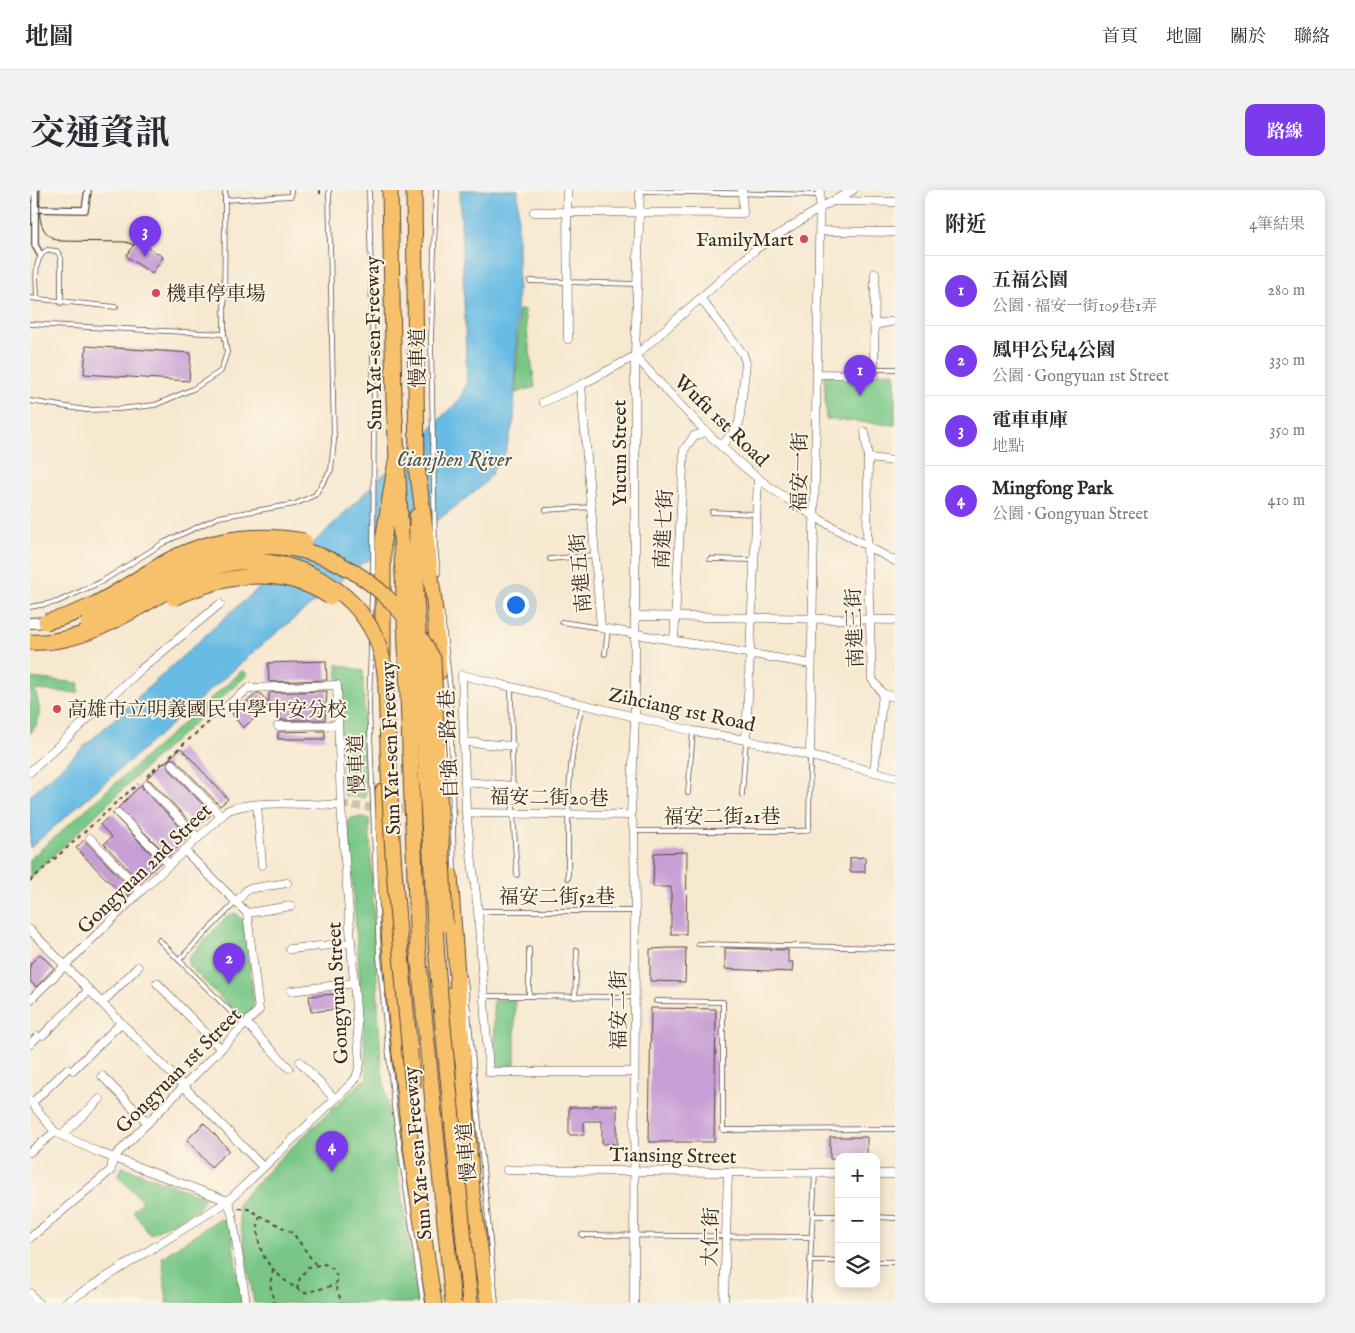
<!DOCTYPE html>
<html lang="zh-TW">
<meta charset="utf-8">
<style>
:root{--surface:#fff;--page:#f2f2f3;--text:#2b2b33;--muted:#7c7c81;--line:#e1e1e2;--accent:#7c3aed}
body{margin:0;font-family:"IM FELL English","Noto Serif TC",serif;background:var(--page);color:var(--text)}
.controls{position:absolute;right:15px;bottom:15px;display:grid;overflow:hidden;border-radius:10px;box-shadow:0 2px 12px #0003}
.controls button{width:45px;height:45px;display:grid;place-items:center;padding:0;border:0;border-bottom:1px solid var(--line);background:var(--surface);color:var(--text);font:25px sans-serif}
.you{position:absolute;left:485px;top:414px;width:18px;height:18px;margin:-12px;border:4px solid #fff;border-radius:50%;background:#1a73e8;box-shadow:0 0 0 8px #1a73e833}
.badge{display:grid;place-items:center;width:32px;height:32px;border-radius:50%;background:var(--accent);color:#fff;font-size:16px;font-weight:700}
.pin{position:absolute;translate:-50% -41px;filter:drop-shadow(0 1px 2px #0008)}
.pin::after{content:'';position:absolute;top:26px;width:18px;height:15px;background:inherit;clip-path:polygon(0 0,100% 0,50% 100%)}
.list{margin:0;padding:0;list-style:none}
h2{display:flex;justify-content:space-between;align-items:center;height:65px;margin:0;padding:0 20px;font-size:21px}
h2 small{font-size:16px;font-weight:400;color:var(--muted)}
.list li{display:grid;grid-template-columns:32px 1fr auto;gap:15px;align-items:center;box-sizing:border-box;height:70px;padding:0 20px;border-top:1px solid var(--line)}
.list b{display:block;font-size:19px;white-space:nowrap}
.list p{margin:0;font-size:16px;white-space:nowrap;color:var(--muted)}
.list em{font-size:16px;font-style:normal;color:var(--muted)}
.icon{flex:none;width:28px;height:28px;fill:none;stroke:currentColor;stroke-width:2;stroke-linecap:round;stroke-linejoin:round}
.map{position:relative;flex:none;width:865px;height:1113px;overflow:hidden;border-radius:10px}
header{display:flex;align-items:center;gap:30px;box-sizing:border-box;height:70px;padding:0 25px;background:var(--surface);border-bottom:1px solid var(--line)}
header strong{font-size:24px}
nav{display:flex;gap:28px;margin-inline-start:auto;font-size:18px}
.intro{display:flex;align-items:center;justify-content:space-between;box-sizing:border-box;height:120px;padding:0 30px}
h1{margin:0;font-size:35px}
.button{padding:12px 22px;border-radius:10px;background:var(--accent);color:#fff;font-size:18px;font-weight:700}
main{display:flex;gap:30px;padding:0 30px}
aside{flex:1;background:var(--surface);border-radius:10px;box-shadow:0 2px 12px #0003}
.map>svg:first-child{display:block}
.green{fill:#78c787;stroke:#5a7852}
.water{fill:#68bbe4;stroke:#527281}
.building{fill:#c79fd6}
.lines{fill:none;stroke-linecap:round;stroke-linejoin:round}
.minor-tunnel{stroke:#d1c2ac;stroke-width:8;stroke-dasharray:8 4;stroke-linecap:butt}
.service-casing{stroke:#574639;stroke-width:5.5}
.pedestrian-casing{stroke:#574639;stroke-width:8}
.minor-casing{stroke:#574639;stroke-width:9}
.tertiary-casing{stroke:#574639;stroke-width:12}
.motorway-casing{stroke:#574639;stroke-width:17}
.path{stroke:#574639;stroke-width:2;stroke-dasharray:4 4;stroke-linecap:butt}
.service{stroke:#fff;stroke-width:4}
.pedestrian{stroke:#fff;stroke-width:5.5}
.minor{stroke:#fff;stroke-width:8}
.tertiary{stroke:#fff;stroke-width:10}
.motorway{stroke:#f6c16b;stroke-width:15}
.tram{stroke:#3b2a1e;stroke-width:1}
.motorway-bridge-casing{stroke:#574639;stroke-width:17;stroke-linecap:butt}
.motorway-bridge{stroke:#f6c16b;stroke-width:15}
.poi-dot{fill:#d1495b;stroke:#fcf5e5;stroke-width:2}
.labels{text-anchor:middle;stroke-width:4;stroke-linejoin:round;paint-order:stroke}
.poi-label{font-size:20px;fill:#3b2a1e;stroke:#fcf5e5;text-anchor:start}
.street-label{font-size:20px;fill:#3b2a1e;stroke:#fcf5e5}
.water-label{font-size:21px;font-style:italic;fill:#485659;stroke:#fcf5e5}
</style>
<header>
<strong>地圖</strong>
<nav><a>首頁</a><a>地圖</a><a>關於</a><a>聯絡</a></nav>
</header>
<div class="intro"><h1>交通資訊</h1><a class="button">路線</a></div>
<main>
<div class="map">
<svg width="865" height="1113" viewBox="0 0 865 1113">
<rect width="100%" height="100%" fill="#fcf5e5"/>
<filter id="ink" filterUnits="userSpaceOnUse"><feTurbulence type="fractalNoise" baseFrequency=".02" numOctaves="2"/><feDisplacementMap in="SourceGraphic" scale="10" xChannelSelector="R" yChannelSelector="G"/><feConvolveMatrix kernelMatrix="1 2 1 2 8 2 1 2 1" color-interpolation-filters="sRGB"/></filter>
<filter id="wash" filterUnits="userSpaceOnUse"><feTurbulence type="fractalNoise" baseFrequency=".0096" numOctaves="4" result="noise"/><feDisplacementMap in="SourceGraphic" scale="20" xChannelSelector="R" yChannelSelector="G"/><feGaussianBlur stdDeviation="1.12" result="paint"/><feColorMatrix in="noise" values="0 0 0 0 0 0 0 0 0 0 0 0 0 0 0 0 0 1.4 0 .05"/><feComposite in="paint" operator="in"/></filter>
<g filter="url(#wash)">
<rect width="100%" height="100%" fill="#f7e8d0"/>
<g class="green">
<path d="M489 120H494L505 197 486 203Z"/>
<path d="M794 179 846 183 865 182V235L796 229Z"/>
<path d="M307 474 333 481 336 604 334 608 315 606 313 602Z"/>
<path d="M213 480 217 485 117 576 0 688V669Z"/>
<path d="M0 488 49 493 48 503 5 500C10 517 13 529 0 544Z"/>
<path d="M334 627 339 629 351 873 388 1113H224L207 1014 250 968 337 887 318 633 321 628Z"/>
<path d="M206 723 214 731 224 813 221 822 215 828 210 827 158 775 159 767 197 726Z"/>
<path d="M463 810H485V875L466 876Z"/>
<path d="M93 977 167 1004 175 1008 168 1019 120 1045 103 1021 112 1011 87 985Z"/>
<path d="M189 1029 200 1031 211 1113H137L132 1067Z"/>
</g>
<path class="water" d="M430 0H488V90L484 230 475 263 455 293 411 328 331 374 233 454 0 658V606L202 421 291 346 429 210 437 193Z"/>
<g id="blocks">
<g class="building">
<path d="M107 50 133 67 122 84 96 66Z"/>
<path d="M56 156 161 163 159 191 54 184Z"/>
<path d="M296 471 297 490 239 492 238 473Z"/>
<path d="M297 501 295 530H250V516L226 517 231 523 213 538 202 524 227 503H230L239 514V503Z"/>
<path d="M295 541V549H248V542Z"/>
<path d="M151 558 198 609 190 616 146 570 141 568 138 570V578L182 624 166 638 121 591 116 589Z"/>
<path d="M112 594 113 599 159 646 139 666 88 618Z"/>
<path d="M82 623 130 673 110 692 74 654 82 647 70 635Z"/>
<path d="M54 650 103 701 95 708 46 658Z"/>
<path d="M657 662 656 744H641V697H623L624 663Z"/>
<path d="M835 667V682H820V668Z"/>
<path d="M641 758H656L655 792 620 791V759Z"/>
<path d="M695 758 758 760V772H763L762 782 695 779Z"/>
<path d="M10 764 24 778 6 797 0 791V774Z"/>
<path d="M307 804 308 819 281 822 279 806Z"/>
<path d="M621 818 686 819 684 952H619Z"/>
<path d="M563 915H587V954H572V931H554V945H539V917H563Z"/>
<path d="M174 933 199 960 181 977 157 950Z"/>
<path d="M800 947H837V967H809V969H800Z"/>
</g>
</g>
</g>
<g filter="url(#ink)">
<use href="#blocks" fill-opacity="0" stroke="#574639" stroke-width="1"/>
<g class="lines">
<g class="minor-tunnel">
<path d="M311 615 384 620"/>
<path d="M408 621 436 623"/>
</g>
<defs>
<g id="service">
<path d="M339 0 344 210 343 390"/>
<path d="M406 0 401 150 405 355 408 383"/>
<path d="M610 1 790 5"/>
<path d="M195 10 261 6V0"/>
<path d="M500 91 608 94"/>
<path d="M0 108 86 117"/>
<path d="M7 109C7 92 2 69 17 60L27 61 31 68V113"/>
<path d="M0 134 194 144 195 0"/>
<path d="M845 179H865"/>
<path d="M0 211 56 220 89 219 125 215 163 199 191 181 197 162 194 144"/>
<path d="M516 320 561 317"/>
<path d="M682 322 726 324"/>
<path d="M520 369 565 365"/>
<path d="M680 369 725 370"/>
<path d="M0 417 27 412 71 392 135 352 189 327 265 314 285 305 301 280 304 251 299 0"/>
<path d="M412 423 420 498 424 683"/>
<path d="M341 430 342 402"/>
<path d="M532 432 571 438"/>
<path d="M341 452 339 517 349 767 364 917 393 1113"/>
<path d="M575 464 578 439"/>
<path d="M481 497 483 622 487 685"/>
<path d="M658 603 663 541"/>
<path d="M712 605 716 550"/>
<path d="M604 641H773L779 639 780 565"/>
<path d="M538 688C538 629 536 570 553 514"/>
<path d="M448 721H605"/>
<path d="M129 750 215 836"/>
<path d="M668 754 865 758"/>
<path d="M499 759V806"/>
<path d="M149 770 206 712"/>
<path d="M435 789 466 1113"/>
<path d="M454 806 605 807"/>
<path d="M545 807 547 760"/>
<path d="M626 811 693 812V940L865 939"/>
<path d="M783 1026H809"/>
<path d="M846 1027 865 1028"/>
<path d="M552 1045 782 1047"/>
<path d="M780 1071H809"/>
<path d="M846 1072H865"/>
<path d="M778 1113 785 983"/>
</g>
<g id="pedestrian">
<path d="M5 0V55L10 64"/>
<path d="M5 19 55 20 58 0"/>
</g>
<g id="minor">
<path d="M537 0 538 149"/>
<path d="M802 11 865 12"/>
<path d="M504 22 713 23 712 0"/>
<path d="M790 41 865 42"/>
<path d="M671 109 713 164 716 173 709 233 702 244 691 256"/>
<path d="M844 135 865 131"/>
<path d="M605 166C644 208 683 253 729 289 771 321 818 346 865 371"/>
<path d="M787 184 844 185 845 83"/>
<path d="M551 195 571 438 781 474"/>
<path d="M513 212 551 195 605 166 726 59 790 18 823 0"/>
<path d="M835 242 838 268 837 356 842 489 853 504 865 507"/>
<path d="M838 268 865 271"/>
<path d="M605 426 865 430"/>
<path d="M644 451 654 260 664 246 676 242"/>
<path d="M192 520 219 498 307 495 311 615 330 874 326 888 321 894 198 1011 202 1024 216 1113"/>
<path d="M248 536 308 535"/>
<path d="M716 550 728 288"/>
<path d="M434 552 482 556"/>
<path d="M780 565 790 0"/>
<path d="M142 574 191 626"/>
<path d="M844 581 853 504"/>
<path d="M0 582 108 482 190 414"/>
<path d="M435 592 483 596"/>
<path d="M117 595 168 648"/>
<path d="M227 615 232 675"/>
<path d="M88 623 139 674"/>
<path d="M436 623 601 625"/>
<path d="M60 648 111 701"/>
<path d="M206 712 218 699 257 693"/>
<path d="M217 723 261 716"/>
<path d="M0 740 233 977"/>
<path d="M260 759 321 753"/>
<path d="M127 793 191 859"/>
<path d="M261 801 324 793"/>
<path d="M0 810 111 701 197 621C219 609 284 615 311 615"/>
<path d="M72 813 108 777"/>
<path d="M217 834 259 878"/>
<path d="M13 845 59 800"/>
<path d="M0 854 7 847"/>
<path d="M270 872 305 909"/>
<path d="M43 880 91 833"/>
<path d="M604 882H459L448 721 436 623 432 485 663 541 716 550 865 587"/>
<path d="M72 886 118 933"/>
<path d="M0 911 25 942 68 962 198 1011"/>
<path d="M2 913 37 879"/>
<path d="M32 945 70 909"/>
<path d="M0 962 25 942"/>
<path d="M477 980 809 983"/>
<path d="M846 984H865"/>
<path d="M0 1048 81 980 83 968 229 820 217 723 154 660"/>
<path d="M0 1103 8 1113"/>
<path d="M35 1113 198 1011"/>
<path d="M604 1113 605 721 604 641 601 625 605 527V166L610 0"/>
<path d="M694 1113 698 982"/>
</g>
<path id="tertiary" d="M0 433 16 432"/>
<g id="motorway">
<path d="M360 0 364 210 374 404"/>
<path d="M384 0 387 286"/>
<path d="M387 276 404 411 409 482"/>
<path d="M386 406 387 326"/>
<path d="M353 466V351L366 271"/>
<path d="M353 601C355 770 377 946 404 1113"/>
<path d="M420 685 442 1000"/>
<path d="M419 805 424 864"/>
<path d="M440 991 458 1113"/>
</g>
</defs>
<use href="#service" class="service-casing"/>
<use href="#pedestrian" class="pedestrian-casing"/>
<use href="#minor" class="minor-casing"/>
<use href="#tertiary" class="tertiary-casing"/>
<use href="#motorway" class="motorway-casing"/>
<g class="path">
<path d="M290 4V0"/>
<path d="M140 566 187 525"/>
<path d="M117 586 134 571"/>
<path d="M83 615 108 594"/>
<path d="M0 691 80 619"/>
<path d="M208 1018 218 1019 263 1043 285 1074"/>
<path d="M230 1026C220 1061 245 1088 275 1103L305 1095"/>
<path d="M243 1080 240 1094 244 1113"/>
<path d="M267 1099 270 1088 278 1077 295 1074 303 1079 308 1089 305 1095 312 1113"/>
</g>
<use href="#service" class="service"/>
<use href="#pedestrian" class="pedestrian"/>
<use href="#minor" class="minor"/>
<use href="#tertiary" class="tertiary"/>
<use href="#motorway" class="motorway"/>
<path class="tram" d="M10 0C10 22 5 43 30 51L96 52 104 55"/>
<defs>
<g id="motorway-bridge">
<path d="M374 404 388 763 423 1113"/>
<path d="M386 406 408 785 440 1113"/>
<path d="M144 408C195 384 251 374 300 407"/>
<path d="M16 432C70 419 95 394 141 369 183 348 229 343 274 351"/>
<path d="M58 433C96 413 131 386 170 370 267 330 358 383 403 469L415 734"/>
<path d="M0 452C50 455 96 425 137 401 159 389 182 375 208 372 262 367 321 395 345 446 357 472 356 498 357 525 358 566 360 607 362 648 367 732 376 815 383 898"/>
</g>
</defs>
<use href="#motorway-bridge" class="motorway-bridge-casing"/>
<use href="#motorway-bridge" class="motorway-bridge"/>
</g>
</g>
<g class="poi-dot">
<circle cx="774" cy="49" r="5"/>
<circle cx="126" cy="103" r="5"/>
<circle cx="27" cy="519" r="5"/>
</g>
<g class="labels">
<g class="poi-label">
<text x="764" y="56" text-anchor="end">FamilyMart</text>
<text x="136" y="110">機車停車場</text>
<text x="37" y="526">高雄市立明義國民中學中安分校</text>
</g>
<g class="street-label">
<text transform="translate(343 153) rotate(-91)" y="7">Sun Yat-sen Freeway</text>
<text transform="translate(387 168) rotate(-90)" y="7">慢車道</text>
<text transform="translate(692 230) rotate(44)" y="7">Wufu 1st Road</text>
<text transform="translate(589 263) rotate(-90)" y="7">Yucun Street</text>
<text transform="translate(769 282) rotate(-89)" y="7">福安一街</text>
<text transform="translate(633 339) rotate(-87)" y="7">南進七街</text>
<text transform="translate(550 383) rotate(-95)" y="7">南進五街</text>
<text transform="translate(824 438) rotate(-92)" y="7">南進三街</text>
<text transform="translate(652 519) rotate(12)" y="7">Zihciang 1st Road</text>
<text transform="translate(418 554) rotate(-92)" y="7">自強一路2巷</text>
<text transform="translate(360 558) rotate(-92)" y="7">Sun Yat-sen Freeway</text>
<text transform="translate(326 574) rotate(-92)" y="7">慢車道</text>
<text transform="translate(519 607) rotate(1)" y="7">福安二街20巷</text>
<text x="692" y="633">福安二街21巷</text>
<text transform="translate(114 678) rotate(-44)" y="7">Gongyuan 2nd Street</text>
<text x="527" y="713">福安二街52巷</text>
<text transform="translate(307 803) rotate(-93)" y="7">Gongyuan Street</text>
<text transform="translate(588 820) rotate(-90)" y="7">福安二街</text>
<text transform="translate(148 880) rotate(-45)" y="7">Gongyuan 1st Street</text>
<text transform="translate(436 962) rotate(-95)" y="7">慢車道</text>
<text transform="translate(387 963) rotate(-95)" y="7">Sun Yat-sen Freeway</text>
<text transform="translate(643 965) rotate(1)" y="7">Tiansing Street</text>
<text transform="translate(680 1047) rotate(-88)" y="7">大仁街</text>
</g>
<g class="water-label">
<text x="424" y="276">Cianjhen River</text>
</g>
</g>
</svg>
<div class="controls">
<button>+</button>
<button>−</button>
<button><svg class="icon" aria-label="layers" viewBox="0 0 24 24"><path d="M12 4l9 5-9 5-9-5zM3 14l9 5 9-5"/></svg></button>
</div>
<div class="you"></div>
<div class="pin badge" style="left:830px;top:206px">1</div>
<div class="pin badge" style="left:199px;top:794px">2</div>
<div class="pin badge" style="left:115px;top:67px">3</div>
<div class="pin badge" style="left:302px;top:982px">4</div>
</div>
<aside>
<h2>附近<small>4筆結果</small></h2>
<ul class="list">
<li><span class="badge">1</span><div><b>五福公園</b><p>公園 · 福安一街109巷1弄</p></div><em>280 m</em></li>
<li><span class="badge">2</span><div><b>鳳甲公兒4公園</b><p>公園 · Gongyuan 1st Street</p></div><em>330 m</em></li>
<li><span class="badge">3</span><div><b>電車車庫</b><p>地點</p></div><em>350 m</em></li>
<li><span class="badge">4</span><div><b>Mingfong Park</b><p>公園 · Gongyuan Street</p></div><em>410 m</em></li>
</ul>
</aside>
</main>
